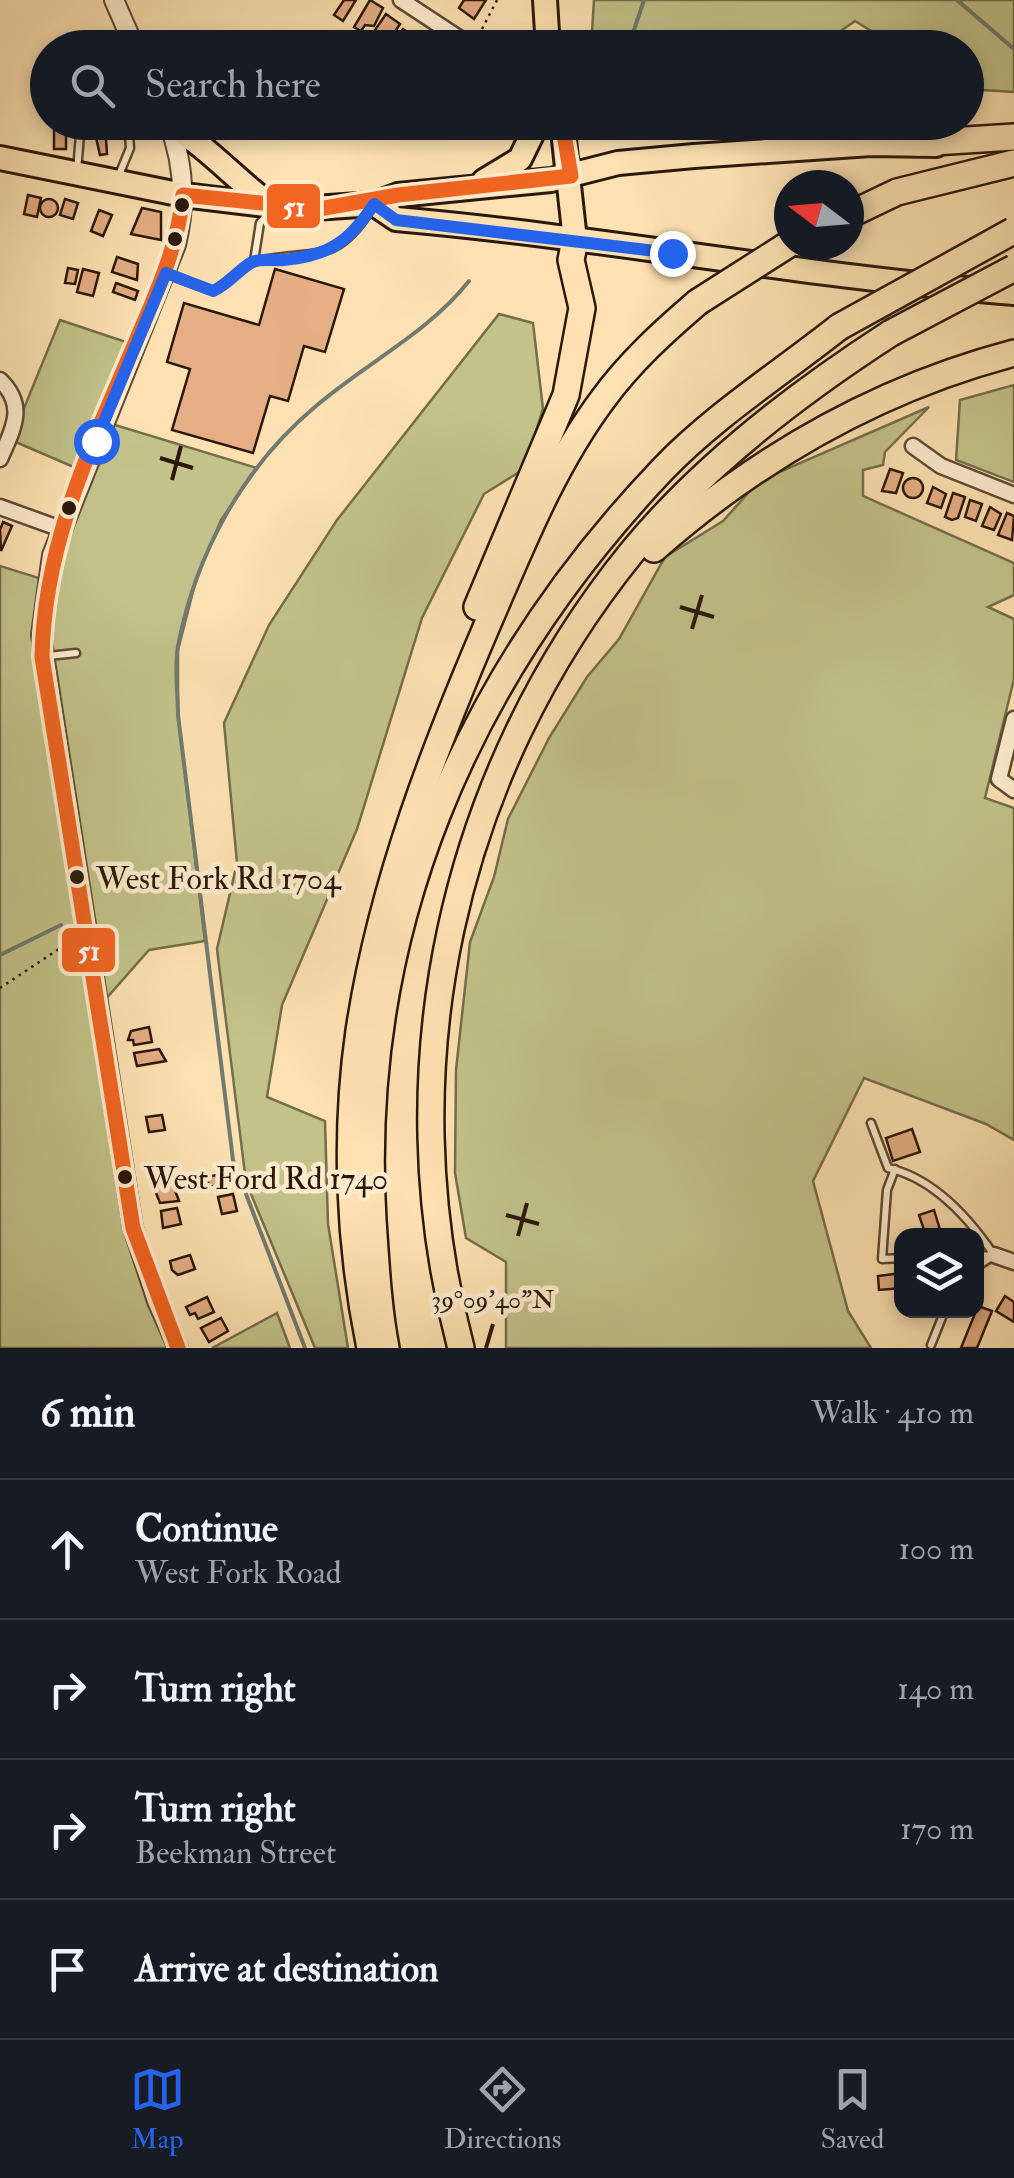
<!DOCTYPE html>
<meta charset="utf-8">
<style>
:root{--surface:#171b24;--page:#242831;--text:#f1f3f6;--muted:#9ea1a6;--line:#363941;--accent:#2563eb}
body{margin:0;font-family:"IM FELL Double Pica",serif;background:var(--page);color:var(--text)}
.controls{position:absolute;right:30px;bottom:30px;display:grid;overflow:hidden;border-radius:20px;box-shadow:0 5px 15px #0003}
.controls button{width:90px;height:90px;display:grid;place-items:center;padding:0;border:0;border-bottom:2px solid var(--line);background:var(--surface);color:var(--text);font:50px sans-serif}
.compass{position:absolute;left:774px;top:170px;width:90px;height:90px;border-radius:50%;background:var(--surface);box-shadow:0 5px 15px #0003;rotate:286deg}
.stop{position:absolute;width:30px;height:30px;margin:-22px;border:8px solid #2563eb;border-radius:50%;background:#fff}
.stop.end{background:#2563eb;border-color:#fff;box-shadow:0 2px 10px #0008}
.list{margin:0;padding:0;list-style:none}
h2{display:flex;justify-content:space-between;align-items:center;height:130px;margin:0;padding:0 40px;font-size:42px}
h2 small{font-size:32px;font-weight:400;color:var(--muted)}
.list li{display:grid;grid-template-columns:65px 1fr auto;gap:30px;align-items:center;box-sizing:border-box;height:140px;padding:0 40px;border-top:2px solid var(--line)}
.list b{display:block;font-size:38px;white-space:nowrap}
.list p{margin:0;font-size:32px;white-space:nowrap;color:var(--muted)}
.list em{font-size:32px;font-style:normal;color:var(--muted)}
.icon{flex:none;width:55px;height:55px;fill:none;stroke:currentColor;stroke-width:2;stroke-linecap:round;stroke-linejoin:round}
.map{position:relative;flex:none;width:1014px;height:1348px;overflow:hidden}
.search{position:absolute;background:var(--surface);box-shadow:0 5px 15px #0003;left:30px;right:30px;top:30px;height:110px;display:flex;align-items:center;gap:25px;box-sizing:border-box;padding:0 35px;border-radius:55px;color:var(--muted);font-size:38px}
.sheet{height:690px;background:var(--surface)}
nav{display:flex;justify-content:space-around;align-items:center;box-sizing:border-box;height:140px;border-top:2px solid var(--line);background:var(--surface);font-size:28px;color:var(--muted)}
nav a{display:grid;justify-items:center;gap:5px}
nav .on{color:var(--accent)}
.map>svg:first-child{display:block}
.green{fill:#c2c28a;stroke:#766d4b;stroke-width:2.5}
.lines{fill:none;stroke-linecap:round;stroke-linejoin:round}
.stream{stroke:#717a70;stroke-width:4}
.building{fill:#e6ae84;stroke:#2a180c;stroke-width:2.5}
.service-casing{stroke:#5f4a36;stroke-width:11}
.minor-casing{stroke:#5f4a36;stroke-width:19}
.tertiary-casing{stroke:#5f4a36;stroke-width:22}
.primary-casing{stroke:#2a180c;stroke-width:28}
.motorway-casing{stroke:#2a180c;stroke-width:30}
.path{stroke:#2a180c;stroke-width:2.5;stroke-dasharray:2.5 5;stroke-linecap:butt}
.service{stroke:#feeccd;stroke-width:6}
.minor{stroke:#feeccd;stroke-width:14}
.tertiary{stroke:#feeccd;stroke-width:18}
.primary{stroke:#fde1b2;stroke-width:22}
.motorway{stroke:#fde1b2;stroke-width:25}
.motorway-bridge-casing{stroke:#2a180c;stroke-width:30;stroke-linecap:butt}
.motorway-bridge{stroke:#fde1b2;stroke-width:25}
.bus-1-casing{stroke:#feeccd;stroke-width:22}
.bus-1{stroke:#f26522;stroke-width:15}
.route{stroke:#2563eb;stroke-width:12}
.ticks{fill:none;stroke:#2a180c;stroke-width:4}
.bus-dot{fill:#2a180c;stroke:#feeccd;stroke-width:4}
.labels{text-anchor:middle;stroke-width:9;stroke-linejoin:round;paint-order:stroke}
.bus-label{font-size:32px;fill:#2a180c;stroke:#feeccd;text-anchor:start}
.ticks-label{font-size:25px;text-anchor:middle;fill:#2a180c;stroke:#feeccd;stroke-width:9;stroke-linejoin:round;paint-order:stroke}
.line-badge{stroke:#feeccd;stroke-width:4}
.badge-label{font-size:28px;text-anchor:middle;font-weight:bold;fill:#fff}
</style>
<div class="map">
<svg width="1014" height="1348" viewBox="0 0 1014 1348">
<rect width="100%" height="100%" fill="#fde1b2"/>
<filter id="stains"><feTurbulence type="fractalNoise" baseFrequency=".002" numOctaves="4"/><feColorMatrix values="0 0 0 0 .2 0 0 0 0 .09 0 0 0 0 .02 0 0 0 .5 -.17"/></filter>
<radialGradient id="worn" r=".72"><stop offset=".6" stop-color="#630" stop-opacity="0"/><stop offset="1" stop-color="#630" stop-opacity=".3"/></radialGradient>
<g class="green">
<path d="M594 0H1014V92L967 89 966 48 897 47 855 21 818 47H600L592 32Z"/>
<path d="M499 314 533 323 543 409 524 469 484 494 422 618 357 829 282 1005 267 1097 325 1121 328 1224 348 1348H315L246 1182 217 949 237 863 224 723 269 625 337 520Z"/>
<path d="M60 320 135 345 105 422 257 468 221 520 196 580 178 650V715L205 941 149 950 98 1008 133 1228 178 1348H0V566L45 580 83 471 11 440Z"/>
<path d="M1014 385V482L956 460 960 400Z"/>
<path d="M929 407 885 452 883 465 863 470V496L1014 563V595L988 607 1014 619V679L985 798 1014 808V1140L986 1124 864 1078 813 1181 848 1311 871 1348H506V1262L466 1238 455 1173 456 1070 470 942 494 877 508 819 549 738 587 677 619 639 665 557 723 521 759 481Z"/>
<path d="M277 1313 290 1348H212Z"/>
</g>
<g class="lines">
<g class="stream">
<path d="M957 0 1014 49"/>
<path d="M628 48 644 0"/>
<path d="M0 955 61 925"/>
<path d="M305 1348 233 1160 178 715C178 693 174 668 178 646 196 553 243 467 316 406 366 363 428 333 469 281"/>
</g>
</g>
<g class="building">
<path d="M344 0H356L343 21 334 15Z"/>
<path d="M370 0 383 8 374 26 365 25 361 31 354 27Z"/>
<path d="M464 0H486L474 19 459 8Z"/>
<path d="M386 14 400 24 390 39 375 30Z"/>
<path d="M403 29 413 36 407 45 397 38Z"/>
<rect x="54" y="122" width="12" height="27"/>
<path d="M112 122 117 135 106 139 107 154 100 155 93 124Z"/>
<path d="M28 195 41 198 37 217 24 214Z"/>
<circle cx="49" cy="208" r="9"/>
<path d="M65 199 78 203 73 219 60 215Z"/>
<path d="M142 208 161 212V240L131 234Z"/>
<path d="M99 210 112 215 103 236 91 231Z"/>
<path d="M117 257 138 264 137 280 112 272Z"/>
<path d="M68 268 78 270 75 284 65 283Z"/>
<path d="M83 269 99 273 93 296 77 292Z"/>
<path d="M275 269 344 289 325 352 304 346 288 401 270 396 253 453 172 430 190 369 167 362 184 303 259 325Z"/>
<path d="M116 283 138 291 135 300 113 292Z"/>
<path d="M890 469 903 473 896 493 882 491Z"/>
<circle cx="913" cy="488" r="10"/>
<path d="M933 487 946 494 941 508 927 503Z"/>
<path d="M953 493 965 497 958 518 952 520 945 517Z"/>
<path d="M970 500 982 504 976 521 965 517Z"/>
<path d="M990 507 1001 514 994 530 982 526Z"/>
<path d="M1007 513 1014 516 1012 540 998 535Z"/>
<path d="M3 522 12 526 1 551 0 530Z"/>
<path d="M149 1027 152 1042 134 1045 133 1040H128L131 1031Z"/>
<path d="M159 1049 166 1061 137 1066 134 1053Z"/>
<path d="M162 1115 165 1130 149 1132 146 1117Z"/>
<path d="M912 1129 920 1152 893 1161 886 1138Z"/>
<path d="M217 1175 219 1185 209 1187 207 1177Z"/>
<path d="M173 1185 179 1201 160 1203 154 1188Z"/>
<path d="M233 1194 237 1211 222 1214 218 1197Z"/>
<path d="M177 1208 181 1224 163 1228 161 1211Z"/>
<path d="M934 1210 942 1236H926L919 1215Z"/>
<path d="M190 1255 195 1269 178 1275 172 1270 170 1261Z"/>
<path d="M902 1273V1288L879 1290 878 1276Z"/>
<path d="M1005 1296 1014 1302V1322L996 1311Z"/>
<path d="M207 1297 214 1312 198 1319 195 1313 190 1315 186 1307Z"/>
<path d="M978 1306 992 1311 977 1348H961Z"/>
<path d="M221 1318 228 1331 209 1342 201 1328Z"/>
</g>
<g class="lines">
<defs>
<g id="service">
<path d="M77 171 81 122"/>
<path d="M119 175 130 148 128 122"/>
<path d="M254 261 260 223 270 211"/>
<path d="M167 274 213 291C228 284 243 264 257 261 313 249 335 266 371 209"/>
<path d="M48 656 76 653"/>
<path d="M871 1123 888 1168C933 1178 969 1218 994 1255L976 1256"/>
<path d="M895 1169 887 1190 882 1259 902 1258"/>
<path d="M976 1267 992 1257"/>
<path d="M931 1345 945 1310"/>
</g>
<g id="minor">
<path d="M401 0 474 48"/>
<path d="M0 380C27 406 13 429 0 459"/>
<path d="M913 446 941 466 1014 495"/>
<path d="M0 507 61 529"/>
<path d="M1014 719 999 779 1014 790"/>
<path d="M994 1255 1014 1262"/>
</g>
<g id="tertiary">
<path d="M114 0 135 48"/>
<path d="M168 122C184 162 186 204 176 245L52 555 41 635 133 1228 157 1301 178 1348"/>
</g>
<g id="primary">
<path d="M545 0 548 48"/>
<path d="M562 122 575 240"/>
<path d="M170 125C206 145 236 180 270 205"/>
<path d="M0 158 183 195 299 209 374 204 398 195 551 180 618 163 694 156 871 144 936 145"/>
<path d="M484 181 520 159 538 122"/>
<path d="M374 204 396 219C603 237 807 277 1014 293"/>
</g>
<g id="motorway">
<path d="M918 143 1014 137"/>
<path d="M849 215 897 192 1014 163"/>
<path d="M654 549C760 456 877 389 1014 353"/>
<path d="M477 607 566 395 582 308 571 260 575 240"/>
<path d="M370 1348C349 1245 344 1135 359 1031 381 884 436 743 495 607 526 535 556 462 603 399 630 362 663 332 698 302"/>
<path d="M386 1348C378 1306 376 1263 373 1220 356 931 465 677 663 469 715 415 781 373 839 327"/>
<path d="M461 1348C387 1070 451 775 632 552 703 465 798 393 891 333"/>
</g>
</defs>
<use href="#service" class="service-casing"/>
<use href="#minor" class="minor-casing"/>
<use href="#tertiary" class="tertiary-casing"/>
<use href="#primary" class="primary-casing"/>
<use href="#motorway" class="motorway-casing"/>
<g class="path">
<path d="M482 29 497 0"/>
<path d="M0 988 74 939"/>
</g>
<use href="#service" class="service"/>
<use href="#minor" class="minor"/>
<use href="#tertiary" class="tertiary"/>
<use href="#primary" class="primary"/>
<use href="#motorway" class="motorway"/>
<defs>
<g id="motorway-bridge">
<path d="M698 302 789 244"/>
<path d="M839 327 1013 231"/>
<path d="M891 333 1014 268"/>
</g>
</defs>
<use href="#motorway-bridge" class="motorway-bridge-casing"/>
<use href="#motorway-bridge" class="motorway-bridge"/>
<defs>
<path id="bus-1" d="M178 1348 133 1228 42 657C44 542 92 445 136 341 156 293 178 247 183 195L319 209 398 195 571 176 562 122"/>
</defs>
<use href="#bus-1" class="bus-1-casing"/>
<use href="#bus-1" class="bus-1"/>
</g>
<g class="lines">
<path class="route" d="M96 441 166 273 213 291C229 284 237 271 252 262 260 258 274 261 284 260 329 256 350 241 374 204L396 220 672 253"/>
</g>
<path class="ticks" d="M160 458 193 468M172 480 181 446M680 607 714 617M692 629 702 595M506 1215 539 1224M518 1236 527 1203M486 1348 493 1324"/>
<g class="bus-dot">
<circle cx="182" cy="205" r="9"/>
<circle cx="175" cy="239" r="9"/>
<circle cx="69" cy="508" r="9"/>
<circle cx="77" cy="877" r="9"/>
<circle cx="125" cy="1177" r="9"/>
</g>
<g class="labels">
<g class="bus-label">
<text x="96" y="889">West Fork Rd 1704</text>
<text x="144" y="1189">West Ford Rd 1740</text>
</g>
</g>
<g class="ticks-label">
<text x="493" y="1308">39°09'40"N</text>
</g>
<g class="line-badge">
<rect x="265" y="182" width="57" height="48" rx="10" fill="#f26522"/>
<rect x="60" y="926" width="57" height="48" rx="10" fill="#f26522"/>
</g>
<g class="badge-label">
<text x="294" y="216">51</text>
<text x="89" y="960">51</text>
</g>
<rect width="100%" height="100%" filter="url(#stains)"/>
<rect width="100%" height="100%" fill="url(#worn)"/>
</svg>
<div class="controls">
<button><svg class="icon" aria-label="layers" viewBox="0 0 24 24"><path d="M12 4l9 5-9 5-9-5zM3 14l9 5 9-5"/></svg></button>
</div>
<svg class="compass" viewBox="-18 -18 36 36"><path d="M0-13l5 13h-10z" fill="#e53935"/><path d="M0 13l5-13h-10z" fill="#9ea1a6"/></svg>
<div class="stop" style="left:96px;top:441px"></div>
<div class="stop end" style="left:672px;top:253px"></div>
<div class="search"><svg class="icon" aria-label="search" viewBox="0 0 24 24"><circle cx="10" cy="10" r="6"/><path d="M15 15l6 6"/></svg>Search here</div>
</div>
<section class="sheet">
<h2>6 min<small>Walk · 410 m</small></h2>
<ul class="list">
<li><svg class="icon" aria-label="ahead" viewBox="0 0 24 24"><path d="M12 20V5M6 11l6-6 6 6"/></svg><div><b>Continue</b><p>West Fork Road</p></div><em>100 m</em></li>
<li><svg class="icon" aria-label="right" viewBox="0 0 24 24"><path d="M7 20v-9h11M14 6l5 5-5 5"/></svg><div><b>Turn right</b></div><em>140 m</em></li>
<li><svg class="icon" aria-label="right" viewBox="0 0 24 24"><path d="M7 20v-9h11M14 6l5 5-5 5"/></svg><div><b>Turn right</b><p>Beekman Street</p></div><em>170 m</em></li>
<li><svg class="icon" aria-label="arrive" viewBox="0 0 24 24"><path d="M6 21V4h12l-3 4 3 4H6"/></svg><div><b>Arrive at destination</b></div></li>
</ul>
</section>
<nav>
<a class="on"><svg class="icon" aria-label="map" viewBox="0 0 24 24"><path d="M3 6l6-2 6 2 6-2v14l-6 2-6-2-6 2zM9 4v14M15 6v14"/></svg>Map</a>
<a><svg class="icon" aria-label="directions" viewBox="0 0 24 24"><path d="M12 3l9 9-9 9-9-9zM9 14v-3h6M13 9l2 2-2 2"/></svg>Directions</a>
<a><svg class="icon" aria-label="saved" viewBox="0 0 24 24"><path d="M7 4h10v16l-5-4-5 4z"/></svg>Saved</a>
</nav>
